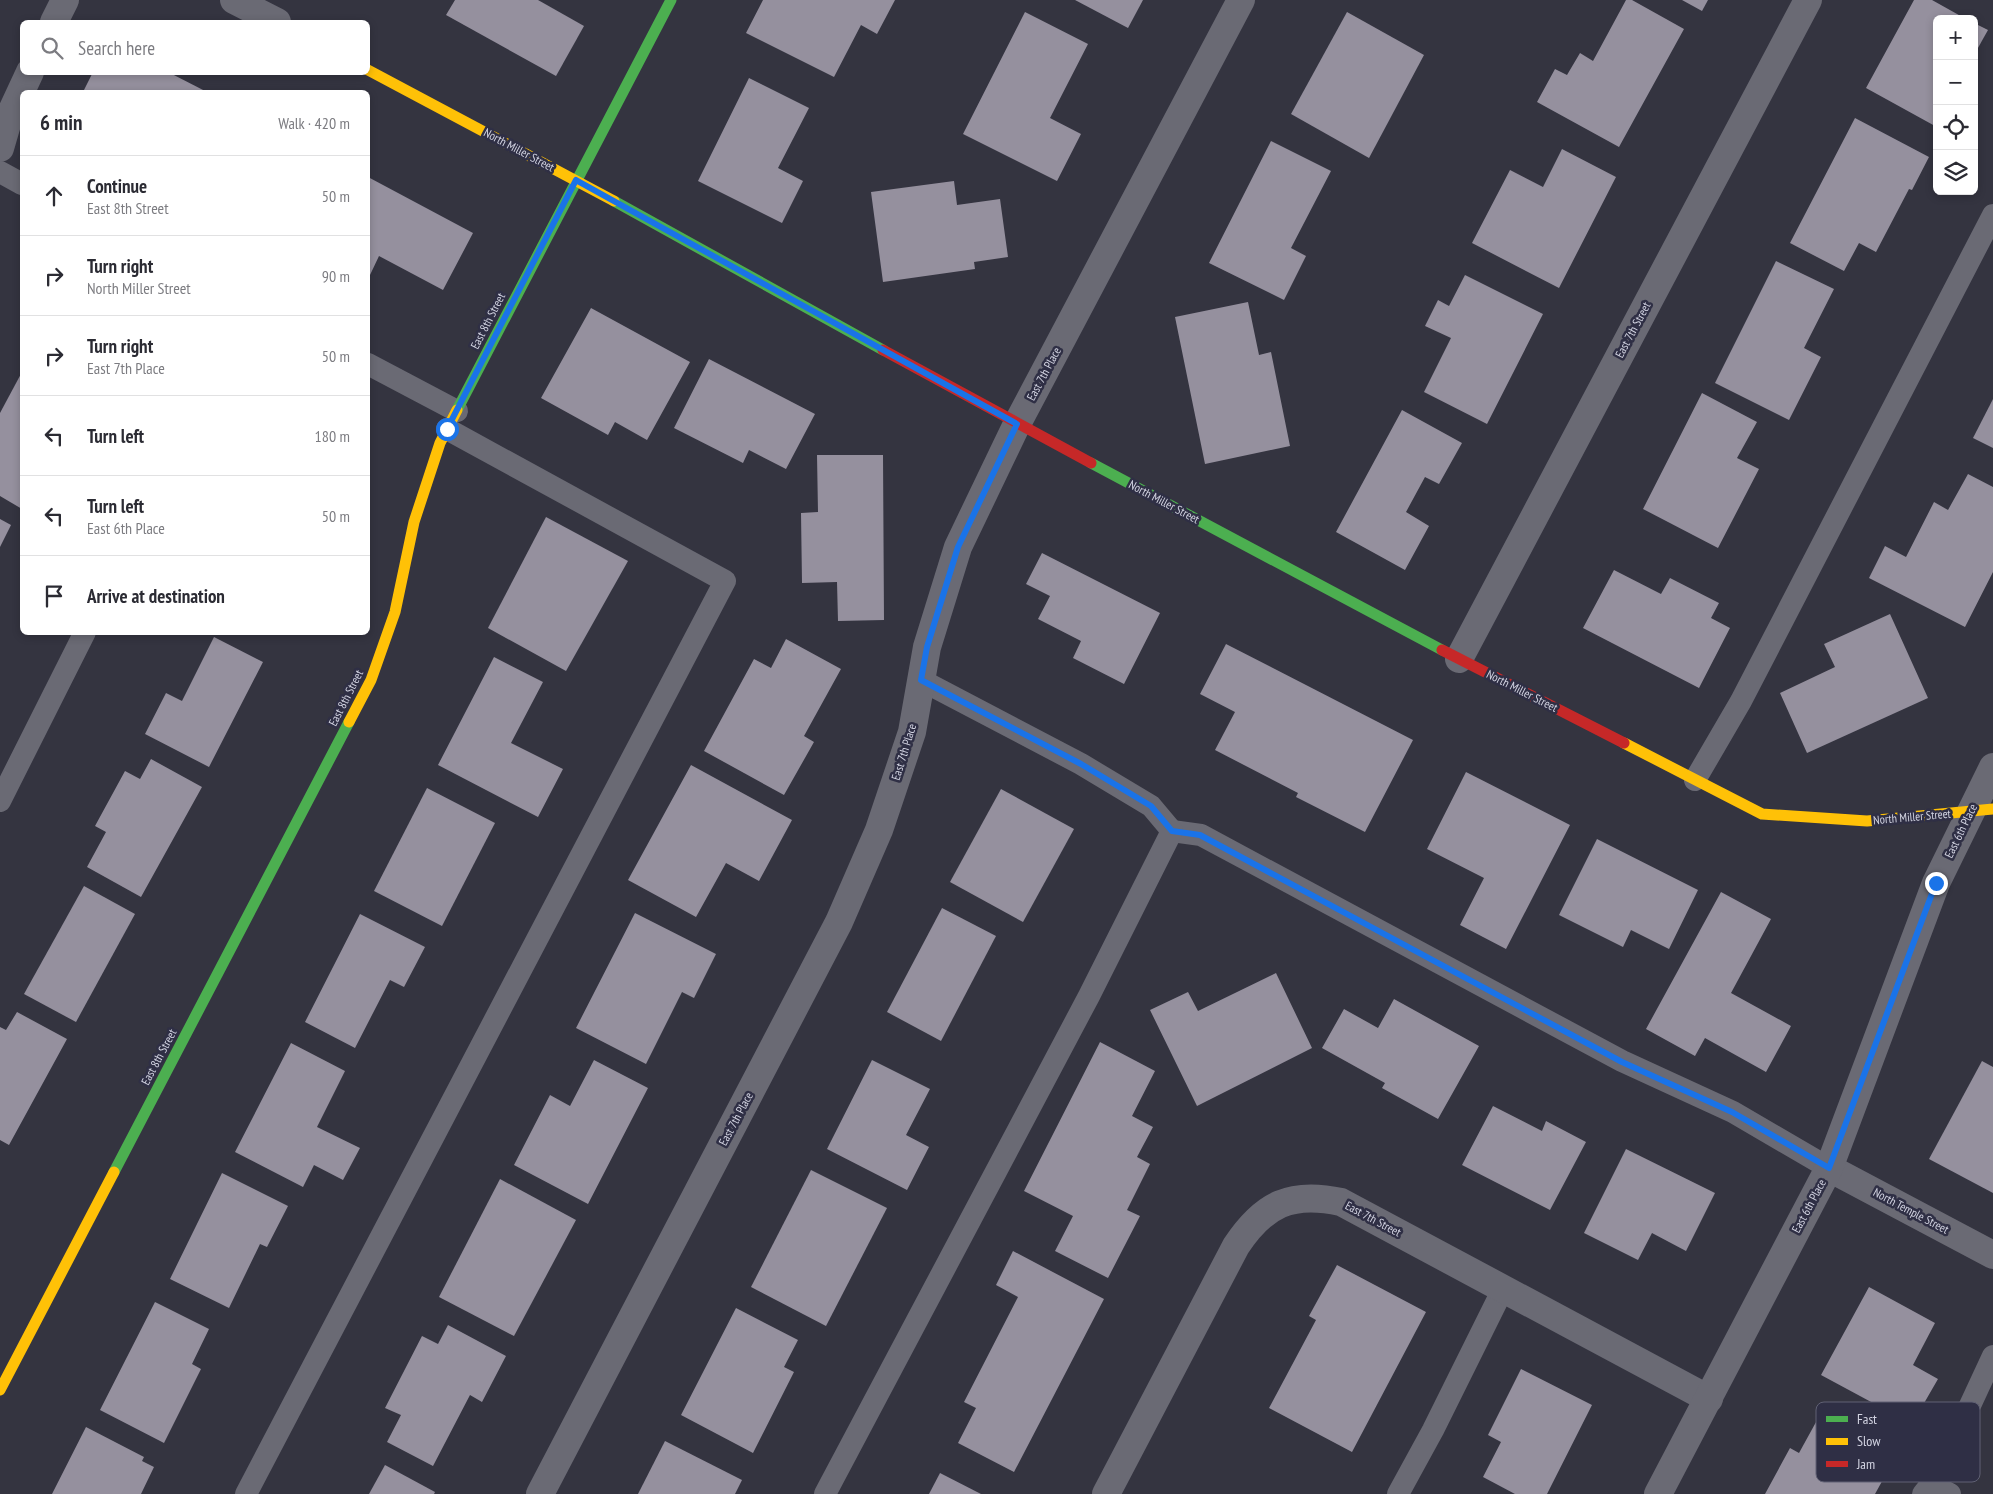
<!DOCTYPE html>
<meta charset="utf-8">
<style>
:root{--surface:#fff;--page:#f7f7f7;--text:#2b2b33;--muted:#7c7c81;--line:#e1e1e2}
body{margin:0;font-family:"PT Sans Narrow",sans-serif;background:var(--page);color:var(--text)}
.controls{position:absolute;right:15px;top:15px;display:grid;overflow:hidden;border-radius:8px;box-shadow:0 2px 8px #0003}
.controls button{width:45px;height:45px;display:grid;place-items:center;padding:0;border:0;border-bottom:1px solid var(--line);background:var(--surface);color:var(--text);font:25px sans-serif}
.stop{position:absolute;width:15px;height:15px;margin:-11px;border:4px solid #1a73e8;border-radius:50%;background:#fff}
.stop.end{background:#1a73e8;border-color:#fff;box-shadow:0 1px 5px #0008}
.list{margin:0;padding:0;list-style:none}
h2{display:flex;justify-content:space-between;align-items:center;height:65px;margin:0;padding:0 20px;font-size:21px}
h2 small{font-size:16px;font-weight:400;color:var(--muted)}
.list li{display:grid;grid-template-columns:32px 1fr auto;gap:15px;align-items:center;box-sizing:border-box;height:80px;padding:0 20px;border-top:1px solid var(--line)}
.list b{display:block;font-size:19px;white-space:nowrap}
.list p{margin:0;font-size:16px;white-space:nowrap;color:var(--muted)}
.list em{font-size:16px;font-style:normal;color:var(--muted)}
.icon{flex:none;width:28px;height:28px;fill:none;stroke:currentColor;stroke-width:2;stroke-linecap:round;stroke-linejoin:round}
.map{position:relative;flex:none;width:1993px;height:1494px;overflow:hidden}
.search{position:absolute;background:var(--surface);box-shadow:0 2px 8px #0003;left:20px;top:20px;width:350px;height:55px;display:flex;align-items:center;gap:12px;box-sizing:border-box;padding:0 18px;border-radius:8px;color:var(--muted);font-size:19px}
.panel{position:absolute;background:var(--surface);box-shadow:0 2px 8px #0003;left:20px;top:90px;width:350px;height:545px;border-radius:8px}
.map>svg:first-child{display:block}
.building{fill:#95909e}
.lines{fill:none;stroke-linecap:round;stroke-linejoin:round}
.lane{stroke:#6a6a74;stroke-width:22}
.street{stroke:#6a6a74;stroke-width:28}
.fast{stroke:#4caf50;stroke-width:11}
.slow{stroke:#ffc107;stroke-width:11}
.jam{stroke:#c62828;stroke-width:11}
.route{stroke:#1a73e8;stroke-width:6}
.labels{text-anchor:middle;stroke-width:5;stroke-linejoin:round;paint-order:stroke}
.street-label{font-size:12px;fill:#d3d4e2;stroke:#2f2f45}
.key{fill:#2f2f45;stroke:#606174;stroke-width:1}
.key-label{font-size:14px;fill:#d3d4e2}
</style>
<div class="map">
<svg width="1993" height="1494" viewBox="0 0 1993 1494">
<rect width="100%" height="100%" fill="#343440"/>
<g class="building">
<path d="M455 0H538L584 26 556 76 446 15Z"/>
<path d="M763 0H895L877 34 861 25 834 77 746 33Z"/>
<path d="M1075 0H1143L1128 28Z"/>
<path d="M1626 0H1632L1684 29 1619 147 1537 102 1555 69 1567 75 1580 53 1593 61Z"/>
<path d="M1682 0H1708L1702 11Z"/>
<path d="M1914 0H1932L1966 19H1937L1935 126 1866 88Z"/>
<path d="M1025 12 1088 44 1050 118 1081 134 1057 181 963 134Z"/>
<path d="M1347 12 1424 55 1369 158 1291 114Z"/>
<path d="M1974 23 1988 30 1974 55Z"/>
<path d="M93 72H168L207 92H83Z"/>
<path d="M749 78 809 108 778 168 803 181 782 223 698 181Z"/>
<path d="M1855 118 1929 157 1912 190 1909 189 1876 252 1859 243 1844 271 1790 243Z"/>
<path d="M1271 141 1331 171 1291 248 1306 256 1284 300 1209 263Z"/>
<path d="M1562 149 1616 177 1559 288 1472 243 1510 170 1543 187Z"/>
<path d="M368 177 473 233 443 290 379 256 370 275 368 274Z"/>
<path d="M954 181 957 205 1000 199 1008 257 974 262 975 269 883 282 871 192Z"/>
<path d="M1776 261 1834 289 1804 348 1821 357 1789 420 1715 383Z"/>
<path d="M1465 275 1543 314 1487 424 1424 392 1451 338 1425 326 1438 300 1449 306Z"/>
<path d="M1248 302 1259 355 1271 352 1290 446 1205 464 1175 317Z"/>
<path d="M591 308 690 362 647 440 615 422 608 435 541 398Z"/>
<path d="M709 359 815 414 786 469 749 450 743 463 674 428Z"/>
<path d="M22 372V509L0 496V413Z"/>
<path d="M1702 393 1757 422 1737 458 1759 469 1718 548 1643 509Z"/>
<path d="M1993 399V448L1973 438Z"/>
<path d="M1402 410 1462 443 1439 484 1425 477 1406 512 1429 526 1405 570 1336 532Z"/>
<path d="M817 455H883L884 620 838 621 837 582 802 583 801 513 818 512Z"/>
<path d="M1968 474 1993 487V572L1965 627 1869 578 1885 546 1906 557 1934 502 1948 510Z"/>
<path d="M546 517 628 561 566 671 488 628Z"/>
<path d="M0 519 11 525 0 547Z"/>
<path d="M1042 553 1160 613 1124 684 1073 658 1081 641 1038 619 1050 596 1026 584Z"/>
<path d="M1614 570 1661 594 1670 578 1719 603 1711 618 1730 628 1699 688 1583 628Z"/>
<path d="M1890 614 1928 698 1807 753 1780 693 1835 667 1824 644Z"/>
<path d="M214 637 263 662 209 767 145 734 166 693 182 701Z"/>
<path d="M786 639 841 669 804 736 814 742 784 795 704 751 754 659 771 668Z"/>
<path d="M1226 644 1413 740 1365 832 1296 797 1298 793 1215 750 1235 712 1200 694Z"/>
<path d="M494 657 543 682 511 743 563 769 538 817 438 765Z"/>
<path d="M151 759 202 787 141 897 87 867 106 832 95 826 125 771 140 779Z"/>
<path d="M691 765 792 820 759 881 726 863 696 917 628 880Z"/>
<path d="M1466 772 1570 825 1506 949 1460 925 1484 878 1427 849Z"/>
<path d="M427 788 495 823 442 926 374 891Z"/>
<path d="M1001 789 1074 829 1023 922 950 882Z"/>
<path d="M1597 839 1698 890 1669 949 1631 930 1623 947 1559 915Z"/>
<path d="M84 886 135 914 76 1022 24 994Z"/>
<path d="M1721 892 1771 919 1731 993 1791 1026 1766 1072 1705 1038 1695 1056 1646 1029Z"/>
<path d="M942 908 996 936 941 1041 887 1012Z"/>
<path d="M635 913 716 954 694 998 682 992 646 1064 576 1028Z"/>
<path d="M360 914 425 947 404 987 390 980 355 1048 305 1022Z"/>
<path d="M1276 973 1312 1048 1197 1106 1150 1010 1188 992 1198 1011Z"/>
<path d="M1394 999 1479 1046 1438 1119 1382 1088 1385 1083 1322 1048 1344 1009 1378 1028Z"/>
<path d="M17 1012 67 1039 9 1145 0 1140V1027L6 1030Z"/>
<path d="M1100 1042 1155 1071 1132 1116 1153 1127 1137 1157 1150 1164 1127 1210 1140 1216 1108 1278 1055 1251 1073 1216 1024 1191Z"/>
<path d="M291 1043 345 1071 317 1127 360 1148 343 1180 314 1165 303 1187 235 1152Z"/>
<path d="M594 1060 648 1088 588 1204 514 1165 550 1095 570 1106Z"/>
<path d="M872 1060 930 1089 906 1135 929 1147 907 1190 827 1149Z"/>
<path d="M1982 1061 1993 1067V1193L1929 1159Z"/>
<path d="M1493 1106 1542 1131 1546 1121 1586 1142 1550 1210 1462 1165Z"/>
<path d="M1626 1149 1715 1193 1686 1251 1652 1233 1638 1260 1584 1233Z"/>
<path d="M811 1170 887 1208 826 1326 751 1287Z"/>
<path d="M222 1173 288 1206 267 1247 260 1244 229 1308 170 1279Z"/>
<path d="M500 1179 576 1220 514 1336 439 1297Z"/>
<path d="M1013 1251 1104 1299 1014 1472 958 1443 976 1408 964 1402 1018 1297 996 1285Z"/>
<path d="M1337 1265 1426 1312 1352 1452 1269 1408 1316 1320 1309 1316Z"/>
<path d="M1869 1287 1935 1323 1913 1365 1938 1379 1912 1424 1821 1375Z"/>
<path d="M155 1302 209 1329 192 1364 201 1369 164 1443 100 1410Z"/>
<path d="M736 1308 798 1340 784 1367 794 1372 753 1453 681 1415Z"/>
<path d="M448 1325 506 1356 482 1402 470 1395 433 1466 387 1442 401 1415 385 1408 422 1336 438 1344Z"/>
<path d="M1521 1369 1592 1405 1547 1494H1515L1483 1477 1501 1442 1488 1435Z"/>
<path d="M1821 1413 1897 1454 1875 1494H1765L1790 1448 1799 1453Z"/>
<path d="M86 1427 144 1457 142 1461 154 1467 141 1494H52Z"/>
<path d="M665 1441 742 1480 735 1494H638Z"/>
<path d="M385 1465 435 1492 434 1494H369Z"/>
<path d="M940 1473 981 1494H929Z"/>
</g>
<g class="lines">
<g class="lane">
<path d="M0 172 22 184"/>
<path d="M368 364 457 411"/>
<path d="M1695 780 1741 701 1993 215"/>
<path d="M0 801 85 632"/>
<path d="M1172 831 1201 835 1622 1061 1733 1112 1829 1168"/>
<path d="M1931 1484 1941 1468 1993 1356"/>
<path d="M246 1494 725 581 447 429"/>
<path d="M825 1494 1089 996 1172 831 1151 806 1081 764 921 680"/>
<path d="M1398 1494 1433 1430 1503 1289"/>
<path d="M1923 1494 1931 1484 1950 1494"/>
</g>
<g class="street">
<path d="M234 0 277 22"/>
<path d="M54 22 65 0"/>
<path d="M0 148 9 117 30 72"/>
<path d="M1459 659 1808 0"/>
<path d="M1829 1168 1993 1255"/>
<path d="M540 1494 839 922 879 830 912 732 927 647 958 547 1017 424 1241 0"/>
<path d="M1106 1494 1236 1246C1264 1204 1291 1191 1341 1202L1709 1399"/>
<path d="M1658 1494 1829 1168 1936 883 1993 767"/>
</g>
<g class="fast">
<path d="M614 201 883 350"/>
<path d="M457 410 671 0"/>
<path d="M1091 463 1442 650"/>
<path d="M114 1172 349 722"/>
</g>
<g class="slow">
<path d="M368 70 614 201"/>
<path d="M349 722 371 680 395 612 414 522 440 443 457 410"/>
<path d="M1624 743 1762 814 1867 821 1993 809"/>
<path d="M0 1390 114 1172"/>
</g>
<g class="jam">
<path d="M883 350 1091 463"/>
<path d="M1442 650 1624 743"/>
</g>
</g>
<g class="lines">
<path class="route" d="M447 429 576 180 1017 424 958 547 927 647 921 680 1081 764 1151 806 1172 831 1200 835 1622 1062 1732 1112 1829 1168 1936 883"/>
</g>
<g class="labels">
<g class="street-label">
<text transform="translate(519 150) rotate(28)" y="4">North Miller Street</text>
<text transform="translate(488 321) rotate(-63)" y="4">East 8th Street</text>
<text transform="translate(1633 330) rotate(-62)" y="4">East 7th Street</text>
<text transform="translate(1044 374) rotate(-62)" y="4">East 7th Place</text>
<text transform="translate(1164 502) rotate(28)" y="4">North Miller Street</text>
<text transform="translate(1522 691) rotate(27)" y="4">North Miller Street</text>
<text transform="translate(346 698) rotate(-63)" y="4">East 8th Street</text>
<text transform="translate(904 752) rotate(-73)" y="4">East 7th Place</text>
<text transform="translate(1912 817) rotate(-5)" y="4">North Miller Street</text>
<text transform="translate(1961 831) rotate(-64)" y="4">East 6th Place</text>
<text transform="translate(159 1057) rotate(-62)" y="4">East 8th Street</text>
<text transform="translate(736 1119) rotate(-62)" y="4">East 7th Place</text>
<text transform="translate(1809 1206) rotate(-62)" y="4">East 6th Place</text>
<text transform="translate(1911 1211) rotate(28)" y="4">North Temple Street</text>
<text transform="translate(1373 1219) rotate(28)" y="4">East 7th Street</text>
</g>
</g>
<rect x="1816" y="1402" width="164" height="80" rx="8" class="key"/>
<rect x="1826" y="1416" width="22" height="6" fill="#4caf50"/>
<rect x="1826" y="1438" width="22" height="7" fill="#ffc107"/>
<rect x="1826" y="1461" width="22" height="6" fill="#c62828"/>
<g class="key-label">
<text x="1857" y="1424">Fast</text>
<text x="1857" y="1446">Slow</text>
<text x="1857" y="1469">Jam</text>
</g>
</svg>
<div class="controls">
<button>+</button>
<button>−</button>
<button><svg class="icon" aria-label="locate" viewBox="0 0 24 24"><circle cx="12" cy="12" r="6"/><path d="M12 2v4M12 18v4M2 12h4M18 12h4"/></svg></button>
<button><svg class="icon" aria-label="layers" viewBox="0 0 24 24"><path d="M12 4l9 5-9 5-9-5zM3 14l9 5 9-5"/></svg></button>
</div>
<div class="stop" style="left:447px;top:429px"></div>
<div class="stop end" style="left:1936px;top:883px"></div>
<div class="search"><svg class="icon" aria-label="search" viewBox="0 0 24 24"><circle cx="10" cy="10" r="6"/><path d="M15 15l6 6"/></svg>Search here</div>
<section class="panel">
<h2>6 min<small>Walk · 420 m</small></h2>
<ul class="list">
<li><svg class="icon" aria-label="ahead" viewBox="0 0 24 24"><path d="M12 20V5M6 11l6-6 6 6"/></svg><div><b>Continue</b><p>East 8th Street</p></div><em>50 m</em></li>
<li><svg class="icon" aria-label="right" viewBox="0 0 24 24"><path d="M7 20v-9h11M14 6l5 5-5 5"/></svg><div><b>Turn right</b><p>North Miller Street</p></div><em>90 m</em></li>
<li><svg class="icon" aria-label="right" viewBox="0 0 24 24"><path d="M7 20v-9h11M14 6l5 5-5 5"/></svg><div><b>Turn right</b><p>East 7th Place</p></div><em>50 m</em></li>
<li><svg class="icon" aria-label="left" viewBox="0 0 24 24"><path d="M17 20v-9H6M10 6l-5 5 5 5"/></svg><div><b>Turn left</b></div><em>180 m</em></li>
<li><svg class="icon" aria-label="left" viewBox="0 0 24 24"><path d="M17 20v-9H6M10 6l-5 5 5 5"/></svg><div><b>Turn left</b><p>East 6th Place</p></div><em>50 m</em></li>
<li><svg class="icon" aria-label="arrive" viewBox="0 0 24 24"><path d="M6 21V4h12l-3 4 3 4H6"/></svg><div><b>Arrive at destination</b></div></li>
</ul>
</section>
</div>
